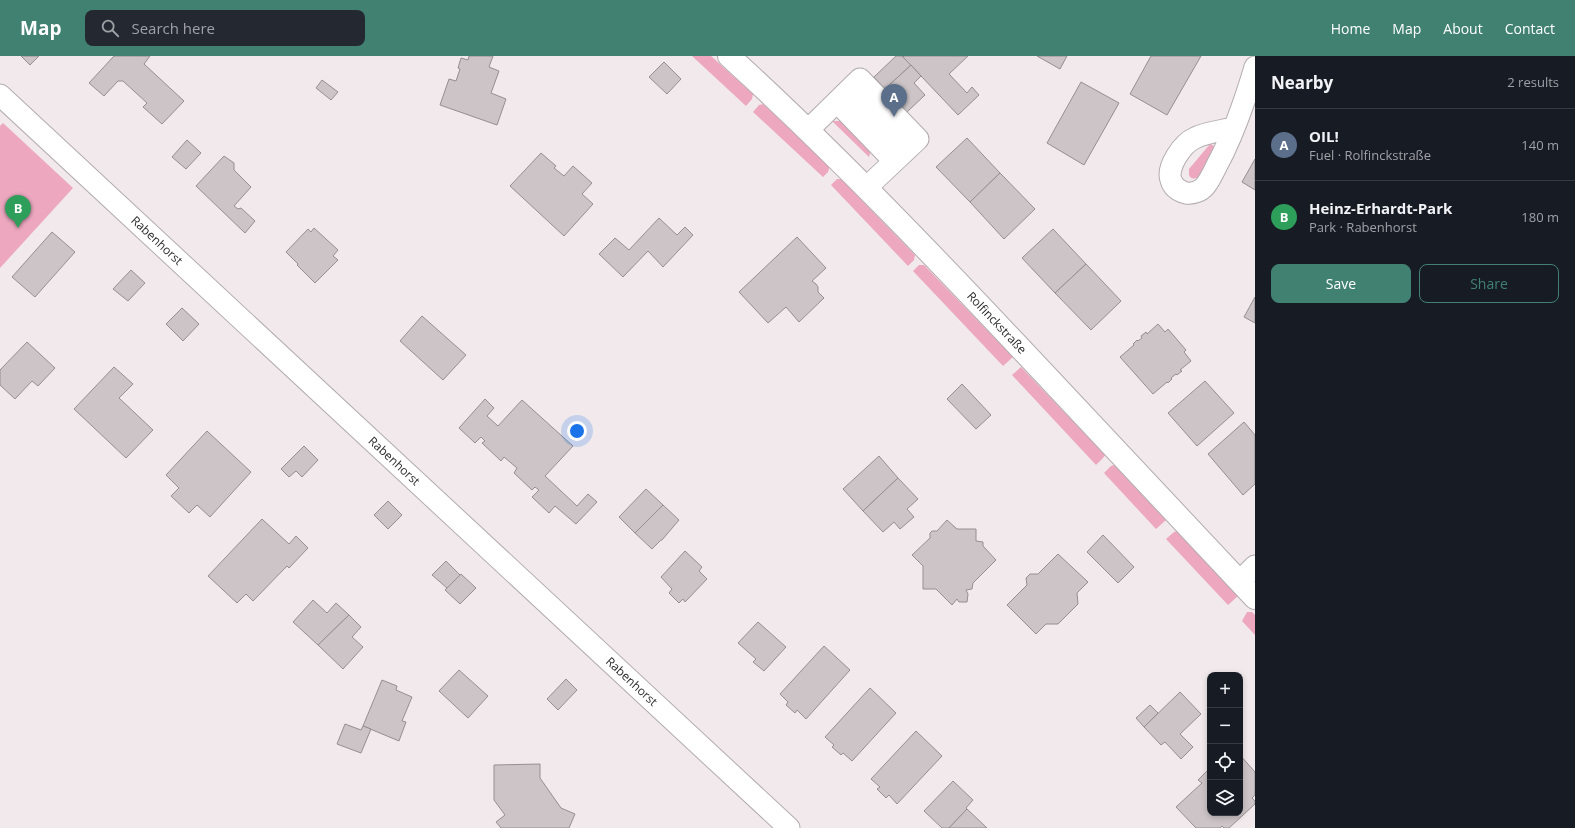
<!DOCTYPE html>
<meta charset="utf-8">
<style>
:root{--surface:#171b24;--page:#242831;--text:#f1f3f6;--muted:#9ea1a6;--line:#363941;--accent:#408172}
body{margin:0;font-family:"Open Sans",sans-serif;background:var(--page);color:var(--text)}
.controls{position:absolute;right:12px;bottom:12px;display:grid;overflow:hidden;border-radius:8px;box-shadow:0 2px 6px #0003}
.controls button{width:36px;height:36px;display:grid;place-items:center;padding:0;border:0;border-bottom:1px solid var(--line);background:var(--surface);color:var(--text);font:20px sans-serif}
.you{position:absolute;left:577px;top:375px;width:14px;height:14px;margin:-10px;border:3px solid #fff;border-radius:50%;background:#1a73e8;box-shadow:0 0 0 6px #1a73e833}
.badge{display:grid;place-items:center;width:26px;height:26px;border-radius:50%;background:var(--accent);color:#fff;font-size:13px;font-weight:700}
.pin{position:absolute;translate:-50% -33px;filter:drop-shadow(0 1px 2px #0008)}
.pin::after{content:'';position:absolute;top:21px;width:14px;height:12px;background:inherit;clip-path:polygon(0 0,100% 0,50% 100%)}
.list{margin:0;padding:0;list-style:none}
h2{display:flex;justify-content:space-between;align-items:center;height:52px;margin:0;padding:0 16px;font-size:17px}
h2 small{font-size:13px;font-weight:400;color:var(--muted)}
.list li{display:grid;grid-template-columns:26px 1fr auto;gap:12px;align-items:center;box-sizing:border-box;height:72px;padding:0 16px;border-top:1px solid var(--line)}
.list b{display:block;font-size:15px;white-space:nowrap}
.list p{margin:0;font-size:13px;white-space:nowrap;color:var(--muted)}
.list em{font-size:13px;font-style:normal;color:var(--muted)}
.actions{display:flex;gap:8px;padding:12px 16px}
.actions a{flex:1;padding:9px 0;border:1px solid var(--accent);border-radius:8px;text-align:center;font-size:14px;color:var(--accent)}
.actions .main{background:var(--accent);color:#fff}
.icon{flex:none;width:22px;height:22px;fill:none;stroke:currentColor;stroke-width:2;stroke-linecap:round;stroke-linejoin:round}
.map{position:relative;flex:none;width:1255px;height:772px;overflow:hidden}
header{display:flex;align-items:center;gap:24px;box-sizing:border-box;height:56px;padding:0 20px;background:var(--accent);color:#fff}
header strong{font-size:19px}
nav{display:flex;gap:22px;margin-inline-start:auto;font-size:14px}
.search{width:280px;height:36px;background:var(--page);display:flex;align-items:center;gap:10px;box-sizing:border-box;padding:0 14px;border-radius:8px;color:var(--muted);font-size:15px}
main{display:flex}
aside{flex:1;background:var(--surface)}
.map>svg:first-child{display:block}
.green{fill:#eda8c0}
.building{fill:#ccc4c7;stroke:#968f92}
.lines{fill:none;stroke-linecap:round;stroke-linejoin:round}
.minor-casing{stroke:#b3acae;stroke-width:23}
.major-casing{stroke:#b3acae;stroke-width:24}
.minor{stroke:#fff;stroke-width:21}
.major{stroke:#fff;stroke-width:22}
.labels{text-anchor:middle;stroke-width:4;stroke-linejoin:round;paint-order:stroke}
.street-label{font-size:12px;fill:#2d2a2b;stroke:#fef6f9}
</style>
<header>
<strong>Map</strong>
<div class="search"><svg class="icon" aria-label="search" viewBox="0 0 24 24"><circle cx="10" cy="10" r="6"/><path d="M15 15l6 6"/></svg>Search here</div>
<nav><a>Home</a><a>Map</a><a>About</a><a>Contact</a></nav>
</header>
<main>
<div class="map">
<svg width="1255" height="772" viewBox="0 0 1255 772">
<rect width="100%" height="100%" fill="#f1e9eb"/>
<g class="green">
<path d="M692 0H711L753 38 752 43 746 50Z"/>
<path d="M763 48 830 110 828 116 823 121 753 56 759 49Z"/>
<path d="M832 65H842L871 94 869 101Z"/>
<path d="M3 67 73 132 0 212V70Z"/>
<path d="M1210 88 1216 91 1200 120C1196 123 1191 124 1189 119V113Z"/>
<path d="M837 123H841L915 199 914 204 908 210 831 129Z"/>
<path d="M919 209H924L1013 301 1003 310 913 215Z"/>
<path d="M1021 311 1105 399 1103 402 1096 409 1012 319Z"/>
<path d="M1114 409 1166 464 1156 473 1104 417 1111 410Z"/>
<path d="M1177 475 1238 540 1228 549 1166 483 1174 476Z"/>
<path d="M1247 556H1252L1255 559V579L1242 565Z"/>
</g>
<g class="building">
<path d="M21 0H39L30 9Z"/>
<path d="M114 0H150L144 8 184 45 162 68 143 51 147 47 123 25H118L104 40 89 27Z"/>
<path d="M469 0H493L489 11 499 15 491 37 506 43 497 69 440 49 449 23 456 25 460 13 458 12 461 2 468 4Z"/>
<path d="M896 0H902L911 9 885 33 874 21Z"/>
<path d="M904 0H968L949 18 967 37 972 31 979 39 958 59 903 1Z"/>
<path d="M1037 0H1067L1060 13Z"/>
<path d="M1151 0H1201L1167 59 1130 38Z"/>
<path d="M664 6 681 23 667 38 649 21Z"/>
<path d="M911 9 921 20 914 27 925 39 907 56 885 33Z"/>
<path d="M322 24 338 36 331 44 316 32Z"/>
<path d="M1081 26 1119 47 1084 109 1047 87Z"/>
<path d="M967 82 1000 117 970 146 936 111Z"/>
<path d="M187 84 201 97 186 113 172 101Z"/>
<path d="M541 97 556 110 554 112 564 120 573 110 592 127 582 138 593 148 564 180 510 130Z"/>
<path d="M224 100 234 107V114L251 131 234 150 238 153 241 152 255 165 245 177 196 130Z"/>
<path d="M1255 103V134L1242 126Z"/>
<path d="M1000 117 1035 153 1004 183 970 146Z"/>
<path d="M659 162 677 179 685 171 693 179 663 211 648 195 623 221 599 198 615 182 629 194Z"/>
<path d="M314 172 338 194 333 200 338 204 315 227 297 209 298 208 286 196 308 173 311 176Z"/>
<path d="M1053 173 1086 208 1055 237 1022 202Z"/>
<path d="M52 176 75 196 35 241 12 221Z"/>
<path d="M797 181 826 212 812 225 816 228 818 231V236L824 242 799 266 786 251 768 267 739 236Z"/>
<path d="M1086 208 1121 245 1091 274 1055 237Z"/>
<path d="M131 214 145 227 128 245 113 233Z"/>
<path d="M1255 241V267L1244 261Z"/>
<path d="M182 252 199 268 183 285 166 268Z"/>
<path d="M422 260 466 299 443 324 400 285Z"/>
<path d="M1158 268 1165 276 1168 273 1186 294 1184 296 1191 305 1180 314 1182 315 1177 319 1176 318 1171 322 1172 323 1168 327 1167 326 1153 338 1120 301 1134 289 1133 288 1137 284 1138 285 1142 282 1141 280 1146 276 1147 278Z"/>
<path d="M27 286 55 312 38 330 32 325 15 343 0 329V314Z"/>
<path d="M114 311 133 328 119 342 153 374 126 402 74 353Z"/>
<path d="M1205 325 1234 357 1197 390 1168 357Z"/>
<path d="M962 328 991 359 976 373 947 343Z"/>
<path d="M485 343 494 352 487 360 498 370 522 344 573 390 545 420 577 450 588 438 597 446 576 468 555 450 549 457 532 441 539 434 535 431 532 434 514 417 517 412 504 401 501 405 482 387 485 385 481 381 475 387 459 372Z"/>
<path d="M1244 366 1255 379V428L1243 439 1208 398Z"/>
<path d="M207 375 251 416 210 461 197 449 189 457 171 440 179 432 166 419Z"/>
<path d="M304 390 318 404 302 421 296 415 289 421 281 413Z"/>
<path d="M879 400 898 422 863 455 843 433Z"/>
<path d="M898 422 918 443 907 453 914 461 900 473 894 466 883 476 863 455Z"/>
<path d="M646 433 663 449 635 477 619 461Z"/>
<path d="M388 445 402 459 388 473 374 459Z"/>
<path d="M663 449 679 464 662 484H661L652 493 635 477Z"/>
<path d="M262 463 289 488 296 480 308 492 289 512 287 510 253 545 246 538 237 547 208 520Z"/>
<path d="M947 464 957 473H976V485L983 486V490L996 504 973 527 972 533 966 534 968 538 967 546H959L957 543 952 549 936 533H923V510L912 499 930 482V477L932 475H937Z"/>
<path d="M1103 479 1134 511 1118 527 1087 496Z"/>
<path d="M685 495 702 511 699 515 707 523 685 546 683 543 679 547 669 537 672 533 661 521Z"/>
<path d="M1058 498 1088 526 1077 537 1078 548 1058 568H1046L1036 578 1007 549 1027 529 1026 522 1030 518H1038Z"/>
<path d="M446 505 460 519 447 532 432 519Z"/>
<path d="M461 518 476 532 460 548 445 534Z"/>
<path d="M313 544 327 557 336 547 349 559 318 589 293 566Z"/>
<path d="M349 559 361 571 352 581 363 591 343 613 318 589Z"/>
<path d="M758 566 786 591 764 615 753 606 756 603 738 587Z"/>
<path d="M824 590 850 614 806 663 797 654 795 657 786 649 788 646 780 638Z"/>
<path d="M459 614 488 640 468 662 439 635Z"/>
<path d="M566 623 577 634 558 654 547 643Z"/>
<path d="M382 624 397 630 396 634 412 641 402 665 406 666 399 685 363 670Z"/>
<path d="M870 632 896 657 852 705 843 697 841 699 832 691 834 689 825 681Z"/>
<path d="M1180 636 1201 658 1180 678 1193 691 1181 703 1165 686 1161 689 1144 671Z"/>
<path d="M1150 649 1158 657 1144 671 1136 662Z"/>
<path d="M345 668 361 674 363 670 371 673 361 697 337 688Z"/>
<path d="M916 675 942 700 897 748 889 739 886 742 877 733 880 731 871 723Z"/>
<path d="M1240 699 1255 716V739L1252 742 1255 745V748L1229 772H1224L1222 770 1220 772H1196L1176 751 1202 727 1198 724 1207 715 1210 718V757H1240Z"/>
<path d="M540 708V722L561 752 575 758 569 772H501L496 766 505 759 494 744V709Z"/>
<path d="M953 725 973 744 966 752 967 753 949 772H942L924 755Z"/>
<path d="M967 753 987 772H949Z"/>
</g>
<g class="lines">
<defs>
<g id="minor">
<path d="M848 35 905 95"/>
<path id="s1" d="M0 39 789 772"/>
<path d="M837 46 894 105"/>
<path d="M1234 72C1222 75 1206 76 1195 82 1183 87 1166 111 1171 124 1173 131 1179 135 1186 137 1193 138 1201 135 1205 130 1210 124 1213 117 1216 111 1233 80 1245 45 1255 11"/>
<path d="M808 74 860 23 918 83 866 132"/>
<path d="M1240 525 1255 510"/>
</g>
<g id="major">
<path id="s2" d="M729 0C843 104 949 216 1055 329 1121 400 1188 471 1255 542"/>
</g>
</defs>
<use href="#minor" class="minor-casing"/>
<use href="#major" class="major-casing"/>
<use href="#minor" class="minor"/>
<use href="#major" class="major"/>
</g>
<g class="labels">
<g class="street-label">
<text dy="4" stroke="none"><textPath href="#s1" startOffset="214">Rabenhorst</textPath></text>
<text dy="4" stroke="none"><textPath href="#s2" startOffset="378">Rolfinckstraße</textPath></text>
<text dy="4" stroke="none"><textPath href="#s1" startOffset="538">Rabenhorst</textPath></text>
<text dy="4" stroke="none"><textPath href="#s1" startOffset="862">Rabenhorst</textPath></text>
</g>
</g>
</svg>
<div class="controls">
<button>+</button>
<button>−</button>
<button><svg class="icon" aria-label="locate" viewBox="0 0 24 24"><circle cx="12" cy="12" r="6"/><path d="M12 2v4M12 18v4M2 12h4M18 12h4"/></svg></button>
<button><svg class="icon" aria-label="layers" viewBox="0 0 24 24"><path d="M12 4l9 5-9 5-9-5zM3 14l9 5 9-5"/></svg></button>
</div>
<div class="you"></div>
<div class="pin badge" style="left:894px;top:61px;background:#5c6f8a">A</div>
<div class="pin badge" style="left:18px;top:172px;background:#2e9e5b">B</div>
</div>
<aside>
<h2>Nearby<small>2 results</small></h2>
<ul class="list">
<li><span class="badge" style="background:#5c6f8a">A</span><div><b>OIL!</b><p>Fuel · Rolfinckstraße</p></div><em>140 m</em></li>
<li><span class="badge" style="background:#2e9e5b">B</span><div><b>Heinz-Erhardt-Park</b><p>Park · Rabenhorst</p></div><em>180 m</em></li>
</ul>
<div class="actions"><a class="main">Save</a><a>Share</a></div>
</aside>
</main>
